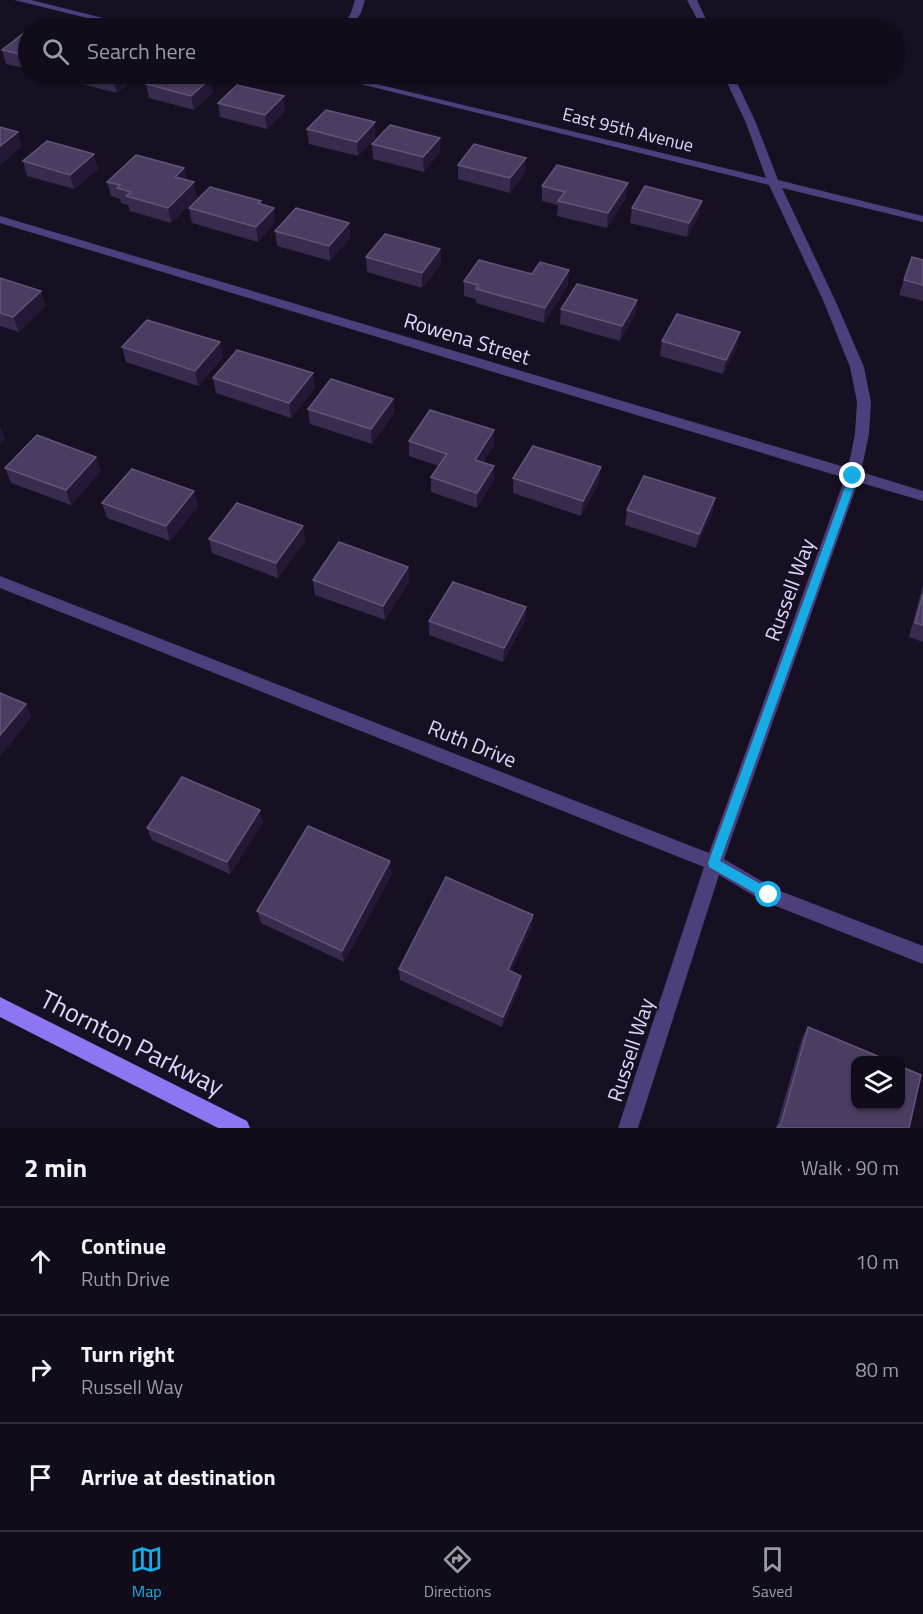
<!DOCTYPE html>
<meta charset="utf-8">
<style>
:root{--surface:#100c1a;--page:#191523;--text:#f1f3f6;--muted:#9c9ba2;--line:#302c39;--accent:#17ace4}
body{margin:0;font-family:"Titillium Web",sans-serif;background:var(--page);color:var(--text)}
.controls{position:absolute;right:18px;bottom:18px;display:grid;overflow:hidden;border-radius:12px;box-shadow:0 2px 4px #0004}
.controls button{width:54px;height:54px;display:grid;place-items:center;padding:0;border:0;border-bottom:2px solid var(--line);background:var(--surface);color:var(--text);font:30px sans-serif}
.stop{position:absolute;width:18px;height:18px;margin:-14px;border:4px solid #17ace4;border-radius:50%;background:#fff}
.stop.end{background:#17ace4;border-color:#fff;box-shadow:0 2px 6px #0008}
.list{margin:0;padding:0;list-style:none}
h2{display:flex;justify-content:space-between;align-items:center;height:78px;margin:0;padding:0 24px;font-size:26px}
h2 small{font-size:20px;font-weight:400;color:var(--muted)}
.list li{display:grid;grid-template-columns:39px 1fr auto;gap:18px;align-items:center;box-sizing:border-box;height:108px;padding:0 24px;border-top:2px solid var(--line)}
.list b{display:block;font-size:22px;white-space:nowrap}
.list p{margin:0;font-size:20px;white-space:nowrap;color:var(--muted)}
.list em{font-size:20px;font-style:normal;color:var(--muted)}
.icon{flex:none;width:33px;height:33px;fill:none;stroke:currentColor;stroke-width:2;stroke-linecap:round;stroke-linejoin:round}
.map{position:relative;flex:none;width:923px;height:1128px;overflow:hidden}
.search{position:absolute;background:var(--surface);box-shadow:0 2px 4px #0004;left:18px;right:18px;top:18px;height:66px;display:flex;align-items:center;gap:15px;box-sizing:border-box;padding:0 21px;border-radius:33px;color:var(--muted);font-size:22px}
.sheet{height:402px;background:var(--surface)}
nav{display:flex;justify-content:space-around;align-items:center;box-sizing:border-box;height:84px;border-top:2px solid var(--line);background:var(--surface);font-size:16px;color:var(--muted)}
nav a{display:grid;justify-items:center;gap:3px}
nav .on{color:var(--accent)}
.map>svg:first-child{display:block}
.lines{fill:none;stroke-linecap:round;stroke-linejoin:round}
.street{fill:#4c407c;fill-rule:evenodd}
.secondary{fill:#8e75f1;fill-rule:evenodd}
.wall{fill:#382b4e}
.shaded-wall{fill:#231835}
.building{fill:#4a3d61;stroke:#615579;stroke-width:1.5}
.route{fill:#17ace4}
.labels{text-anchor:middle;stroke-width:4.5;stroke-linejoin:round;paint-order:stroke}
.far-street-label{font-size:18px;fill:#e0d5fb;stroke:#161022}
.street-label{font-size:21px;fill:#e0d5fb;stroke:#161022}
.near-street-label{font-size:26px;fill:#e0d5fb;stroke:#161022}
</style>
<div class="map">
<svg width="923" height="1128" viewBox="0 0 923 1128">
<rect width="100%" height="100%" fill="#161022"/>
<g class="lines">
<g class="street">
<path d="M14 0H31L143 28H128Z"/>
<path d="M355 0H365L361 13 350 28H342L351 13Z"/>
<path d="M687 0H697L710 28H702Z"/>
<path d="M320 74H335L766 178 746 123 723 74H733L756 123 778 180 923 216V222L782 188 835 300 864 367 871 402 869 434 861 472 923 491V501L858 482 724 859 775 889 923 946V964L763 901 719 875 638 1128H618L704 867 0 588V576L709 853 845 478 0 223V216L848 468 855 434 857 402 850 367 823 300 769 185Z"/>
</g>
<path class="secondary" d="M0 997 247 1121 250 1128H218L0 1017Z"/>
</g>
<g class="wall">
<path d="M28 34V69L6 64 2 50Z"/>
<path d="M71 74H137V76L117 93 73 82Z"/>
<path d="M146 84 213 92 194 110 149 98Z"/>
<path d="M218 103 285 111 267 129 220 117Z"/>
<path d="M307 129 376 137 358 156 309 144Z"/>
<path d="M372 144 440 152 424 172 373 159Z"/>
<path d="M23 161 98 169 74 189 27 176Z"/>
<path d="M458 165 525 172 510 193 458 179Z"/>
<path d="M187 180 197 197 171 223 130 211 128 205 121 203 120 199 111 196 107 182Z"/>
<path d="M542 186 626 197 607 228 557 216 558 205 542 201Z"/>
<path d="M702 201 699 215 687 237 630 223 632 208Z"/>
<path d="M261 204 275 222 258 242 192 223 189 208Z"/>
<path d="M349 223 350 238 330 261 277 246 275 231Z"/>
<path d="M440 249 441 264 422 288 367 272 366 257Z"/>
<path d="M923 260V301L899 295 904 280Z"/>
<path d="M0 278 46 306 19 332 0 326Z"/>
<path d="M464 281 568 285 544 323 476 303V299L464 296Z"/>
<path d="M637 300 635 315 620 341 560 324 561 309Z"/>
<path d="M662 341 737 347 723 374 660 356Z"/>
<path d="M220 342 223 357 198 386 126 362 122 347Z"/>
<path d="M213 378 315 388 291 418 216 393Z"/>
<path d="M393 399 394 413 372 444 310 424 308 409Z"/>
<path d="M494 430V445L483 462 494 466V480L477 508 431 492V477L439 466 409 456V441Z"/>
<path d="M5 468 101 471 71 505 11 483Z"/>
<path d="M513 478 599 482 581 516 513 493Z"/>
<path d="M194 491 198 506 170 541 107 518 102 503Z"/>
<path d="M715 498 712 513 696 548 625 525 627 510Z"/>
<path d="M303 526 305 541 278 578 212 553 209 539Z"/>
<path d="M408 567 409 581 385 620 315 595 313 580Z"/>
<path d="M923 585V642L909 637Z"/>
<path d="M526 607 525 621 503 662 429 635V621Z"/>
<path d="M263 822 230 874 152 840 147 828Z"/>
<path d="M392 874 344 962 261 923 257 911Z"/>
<path d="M533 915 532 927 511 971 520 987 502 1027 400 980 399 969Z"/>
<path d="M808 1027 887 1060 776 1128 802 1038Z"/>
</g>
<g class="shaded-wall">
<path d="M120 74H137V76L117 93 113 79Z"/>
<path d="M211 78 213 92 194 110 191 96Z"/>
<path d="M284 96 285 111 267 129 265 115Z"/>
<path d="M375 122 376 137 358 156 357 142Z"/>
<path d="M18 132 22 147 0 165V146Z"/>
<path d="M440 138V152L424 172 423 157Z"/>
<path d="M94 154 98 169 74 189 70 175Z"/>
<path d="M526 158 525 172 510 193V178Z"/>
<path d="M184 168 187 183 175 177Z"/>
<path d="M194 182 197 197 171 223 168 208Z"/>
<path d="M628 183 626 197 607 228 608 213Z"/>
<path d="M702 201 699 215 687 237 689 223Z"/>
<path d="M274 208 275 222 258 242 256 227Z"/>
<path d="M349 223 350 238 330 261 329 246Z"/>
<path d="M440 249 441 264 422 288V273Z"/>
<path d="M569 270 568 285 544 323 545 308Z"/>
<path d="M41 291 46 306 19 332 13 317Z"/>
<path d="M637 300 635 315 620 341 622 326Z"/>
<path d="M740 332 737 347 723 374 726 360Z"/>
<path d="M220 342 223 357 198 386 195 371Z"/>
<path d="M313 373 315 388 291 418 289 403Z"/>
<path d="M393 399 394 413 372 444 371 429Z"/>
<path d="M0 425 5 439 0 445Z"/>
<path d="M494 430V445L475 474V460Z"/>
<path d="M96 457 101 471 71 505 66 490Z"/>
<path d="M494 466V480L477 508V493Z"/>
<path d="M601 467 599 482 581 516 583 501Z"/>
<path d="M194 491 198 506 170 541 166 526Z"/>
<path d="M715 498 712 513 696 548 699 534Z"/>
<path d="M303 526 305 541 278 578 276 563Z"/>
<path d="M408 567 409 581 385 620 383 606Z"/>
<path d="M526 607 525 621 503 662 504 648Z"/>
<path d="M26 704 32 717 0 757V735Z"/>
<path d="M260 810 263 822 230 874 227 862Z"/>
<path d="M390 861 392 874 344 962 342 951Z"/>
<path d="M533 915 532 927 507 981 508 970Z"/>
<path d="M521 976 520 987 502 1027 503 1017Z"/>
</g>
<g class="building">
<path d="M24 33 28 34V56L2 50Z"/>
<path d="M92 74H120L113 79Z"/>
<path d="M158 74H193L211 78 191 96 146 84Z"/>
<path d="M237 85 284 96 265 115 218 103Z"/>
<path d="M326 110 375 122 357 142 307 129Z"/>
<path d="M390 125 440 138 423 157 372 144Z"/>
<path d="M0 127 18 132 0 146Z"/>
<path d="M47 141 94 154 70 175 23 161Z"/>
<path d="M474 144 526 158 510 178 458 165Z"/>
<path d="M136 155 184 168 175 177 194 182 168 208 126 196 131 192 117 188 120 185 107 182Z"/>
<path d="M557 165 628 183 608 213 558 201 565 192 542 186Z"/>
<path d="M645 186 702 201 689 223 632 208Z"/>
<path d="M210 187 261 201 258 203 274 208 256 227 189 208Z"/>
<path d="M296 208 349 223 329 246 275 231Z"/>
<path d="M385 234 440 249 422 273 366 257Z"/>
<path d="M912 257 923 260V285L904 280Z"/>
<path d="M479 260 532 274 540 262 569 270 545 308 476 289 478 285 464 281Z"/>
<path d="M0 278 41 291 13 317 0 313Z"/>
<path d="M577 284 637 300 622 326 561 309Z"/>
<path d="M677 314 740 332 726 360 662 341Z"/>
<path d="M147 320 220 342 195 371 122 347Z"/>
<path d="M237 350 313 373 289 403 213 378Z"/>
<path d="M331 379 393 399 371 429 308 409Z"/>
<path d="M430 410 494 430 475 460 494 466 477 493 431 477 447 454 409 441Z"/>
<path d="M37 435 96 457 66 490 5 468Z"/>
<path d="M533 446 601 467 583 501 513 478Z"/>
<path d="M132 469 194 491 166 526 102 503Z"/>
<path d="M644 476 715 498 699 534 627 510Z"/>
<path d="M237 503 303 526 276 563 209 539Z"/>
<path d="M339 542 408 567 383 606 313 580Z"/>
<path d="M453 582 526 607 504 648 429 621Z"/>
<path d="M923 594V625L915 623Z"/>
<path d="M0 693 26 704 0 735Z"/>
<path d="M182 777 260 810 227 862 147 828Z"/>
<path d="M308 826 390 861 342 951 257 911Z"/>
<path d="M446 877 533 915 508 970 521 976 503 1017 399 969Z"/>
<path d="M808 1027 887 1060H855V1106H900V1066L921 1075 909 1128H777L781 1124Z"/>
</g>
<path class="route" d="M853 472 858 476 720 861 773 891V899L769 901 709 867 708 863 849 476Z"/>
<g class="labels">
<g class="far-street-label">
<text transform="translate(628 130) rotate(14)" y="6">East 95th Avenue</text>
</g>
<g class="street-label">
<text transform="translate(467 339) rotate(17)" y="7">Rowena Street</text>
<text transform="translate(790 590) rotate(-70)" y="7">Russell Way</text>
<text transform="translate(472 744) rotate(22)" y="7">Ruth Drive</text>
<text transform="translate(631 1050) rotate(-72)" y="7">Russell Way</text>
</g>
<g class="near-street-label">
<text transform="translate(132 1043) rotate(27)" y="9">Thornton Parkway</text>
</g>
</g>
</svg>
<div class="controls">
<button><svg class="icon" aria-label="layers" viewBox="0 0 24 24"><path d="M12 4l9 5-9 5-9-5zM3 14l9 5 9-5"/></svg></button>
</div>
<div class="stop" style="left:769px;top:895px"></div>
<div class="stop end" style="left:853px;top:476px"></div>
<div class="search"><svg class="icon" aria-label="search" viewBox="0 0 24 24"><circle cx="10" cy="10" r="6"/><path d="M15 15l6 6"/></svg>Search here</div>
</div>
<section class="sheet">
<h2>2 min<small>Walk · 90 m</small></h2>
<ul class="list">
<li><svg class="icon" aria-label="ahead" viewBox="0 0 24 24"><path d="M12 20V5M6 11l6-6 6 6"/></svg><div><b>Continue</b><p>Ruth Drive</p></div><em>10 m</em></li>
<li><svg class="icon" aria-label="right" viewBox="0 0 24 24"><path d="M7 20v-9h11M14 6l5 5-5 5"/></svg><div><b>Turn right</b><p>Russell Way</p></div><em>80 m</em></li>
<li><svg class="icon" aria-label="arrive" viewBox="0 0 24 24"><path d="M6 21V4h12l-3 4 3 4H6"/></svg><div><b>Arrive at destination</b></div></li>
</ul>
</section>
<nav>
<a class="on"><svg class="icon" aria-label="map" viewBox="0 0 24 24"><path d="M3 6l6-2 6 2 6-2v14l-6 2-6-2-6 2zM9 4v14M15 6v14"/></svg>Map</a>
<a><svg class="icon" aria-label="directions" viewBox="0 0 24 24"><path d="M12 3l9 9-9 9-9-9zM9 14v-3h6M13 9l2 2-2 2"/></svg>Directions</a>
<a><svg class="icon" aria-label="saved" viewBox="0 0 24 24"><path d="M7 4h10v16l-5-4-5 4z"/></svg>Saved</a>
</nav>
